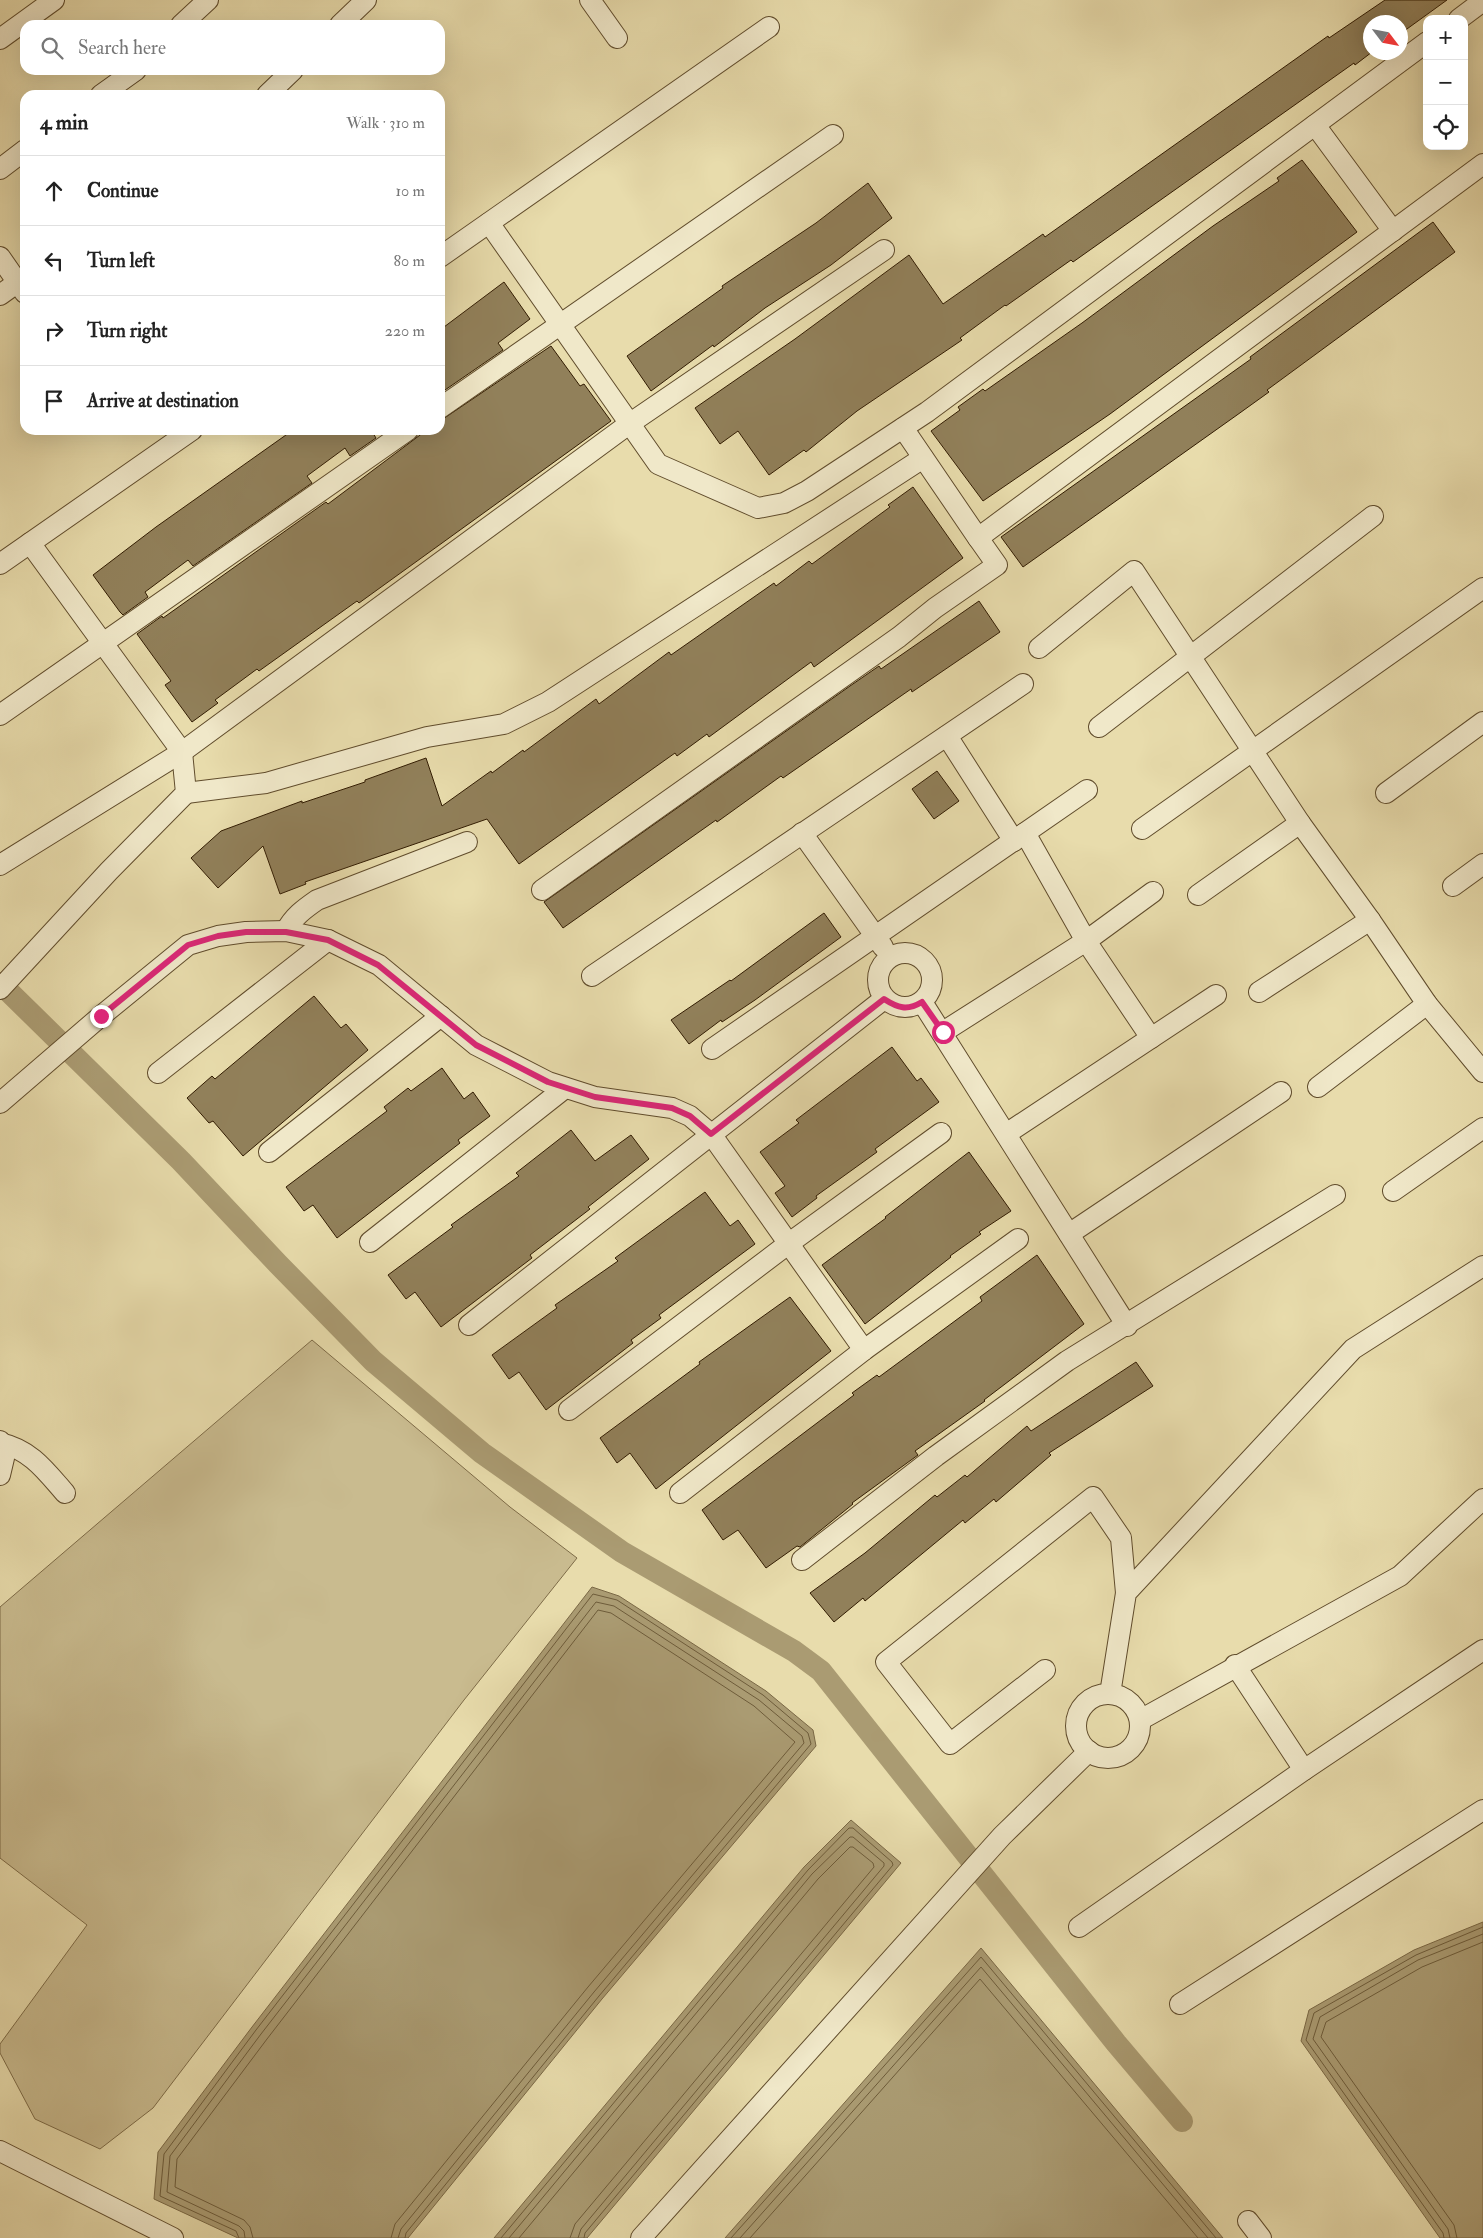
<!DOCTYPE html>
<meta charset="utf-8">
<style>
:root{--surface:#fff;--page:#f2f2f2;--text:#222;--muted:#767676;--line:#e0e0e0}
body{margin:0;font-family:"IM FELL Double Pica",serif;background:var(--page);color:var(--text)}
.controls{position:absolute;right:15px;top:15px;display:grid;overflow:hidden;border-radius:10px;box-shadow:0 5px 20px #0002}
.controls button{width:45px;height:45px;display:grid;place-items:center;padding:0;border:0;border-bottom:1px solid var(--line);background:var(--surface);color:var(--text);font:25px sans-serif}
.compass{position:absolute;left:1363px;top:15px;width:45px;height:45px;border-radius:50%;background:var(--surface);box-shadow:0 5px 20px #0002;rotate:122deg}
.stop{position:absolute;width:15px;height:15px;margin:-11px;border:4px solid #db2777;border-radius:50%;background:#fff}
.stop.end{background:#db2777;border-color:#fff;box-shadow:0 1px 5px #0008}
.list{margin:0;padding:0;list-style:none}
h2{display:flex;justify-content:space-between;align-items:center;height:65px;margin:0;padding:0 20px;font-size:21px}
h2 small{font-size:16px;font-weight:400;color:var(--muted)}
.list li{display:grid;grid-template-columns:32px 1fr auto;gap:15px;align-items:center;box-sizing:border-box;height:70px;padding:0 20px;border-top:1px solid var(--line)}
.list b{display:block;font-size:19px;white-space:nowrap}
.list em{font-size:16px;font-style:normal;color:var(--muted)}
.icon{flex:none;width:28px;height:28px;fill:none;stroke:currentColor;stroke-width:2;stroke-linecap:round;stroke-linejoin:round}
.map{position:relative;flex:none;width:1483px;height:2238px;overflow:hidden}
.search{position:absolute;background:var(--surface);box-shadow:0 5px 20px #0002;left:20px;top:20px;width:425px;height:55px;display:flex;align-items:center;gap:12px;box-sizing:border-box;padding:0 18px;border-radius:15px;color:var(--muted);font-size:19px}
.panel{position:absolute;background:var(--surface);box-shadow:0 5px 20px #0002;left:20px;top:90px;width:425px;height:345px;border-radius:15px}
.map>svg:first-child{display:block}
.green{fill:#c9bb8f;stroke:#7e6c48}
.water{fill:#aa9b72;stroke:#7a6845}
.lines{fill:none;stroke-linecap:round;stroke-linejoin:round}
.shore{stroke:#6e5c3a;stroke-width:1}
.canal{stroke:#aa9b72;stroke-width:22}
.building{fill:#91805a;stroke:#321c02}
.minor-casing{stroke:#604c2c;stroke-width:22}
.minor{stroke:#f0e8c9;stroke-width:20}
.route{stroke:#db2777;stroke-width:6}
</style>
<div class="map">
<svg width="1483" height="2238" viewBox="0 0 1483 2238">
<rect width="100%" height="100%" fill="#e8dcac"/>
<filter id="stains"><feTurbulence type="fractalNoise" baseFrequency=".004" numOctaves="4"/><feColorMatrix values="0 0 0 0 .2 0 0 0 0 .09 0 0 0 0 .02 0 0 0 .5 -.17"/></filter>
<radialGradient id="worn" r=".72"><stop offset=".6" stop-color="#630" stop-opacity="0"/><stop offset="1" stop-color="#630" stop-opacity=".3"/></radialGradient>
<path class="green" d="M312 1340 510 1507 577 1558 464 1700 153 2108 100 2149 35 2119 0 2053V2044L87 1925 0 1858V1607Z"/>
<g class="water">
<path d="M592 1587 619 1596 766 1691 813 1730 816 1746 602 1999 408 2238H238L154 2199 158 2152 252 2027Z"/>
<path d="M851 1820 901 1863 587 2238H494L804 1867Z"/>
<path d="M1483 1922V2238H1440L1301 2041 1309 2010 1414 1950Z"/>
<path d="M981 1948 1223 2238H725Z"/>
</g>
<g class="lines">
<g class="shore">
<path d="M239 2238 236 2231 160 2196 164 2154 256 2030 593 1594 617 1600 763 1695 808 1733 811 1744 599 1996 406 2233 405 2238"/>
<path d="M245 2238 244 2231 239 2226 167 2192 170 2156 261 2034 596 1602 614 1606 759 1700 802 1736 804 1743 594 1992 401 2229 398 2238"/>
<path d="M253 2238 250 2227 244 2220 175 2187 177 2159 267 2039 598 1610 611 1613 754 1706 795 1742 588 1987 395 2224 391 2238"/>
<path d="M501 2238 808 1870 849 1828H853L892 1862 893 1865 585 2233 584 2238"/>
<path d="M509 2238 812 1874 850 1837H853L884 1863V1866L581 2229 578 2238"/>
<path d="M519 2238 818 1879 850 1847H853L873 1863 874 1867 575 2224 570 2238"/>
<path d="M731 2238 981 1957 1216 2238"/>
<path d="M740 2238 981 1967 1208 2238"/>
<path d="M750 2238 980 1979 1198 2238"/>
<path d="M1444 2238 1443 2233 1306 2040 1314 2013 1416 1955 1483 1927"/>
<path d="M1450 2238 1448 2229 1313 2039 1320 2017 1418 1960 1483 1934"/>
<path d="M1457 2238 1454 2225 1321 2037 1326 2022 1422 1967 1483 1942"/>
</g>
<path class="canal" d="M0 983 181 1161 278 1264 373 1361 482 1453 622 1552 794 1651 821 1671 1116 2043 1182 2121"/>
</g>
<g class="building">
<path d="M1385 0H1447L1400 34V22H1370L1372 52 1355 65 1354 63 1073 262 1071 260 1006 306 1005 305 960 338 962 340 857 411 806 452 804 450 769 475 738 431 720 444 695 408 795 339 909 255 943 304 1043 234 1045 237 1328 36 1329 38Z"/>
<path d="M1302 160 1357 232 1110 414 983 501 931 431 960 410 958 407 983 389 985 391 1082 323 1213 226 1279 181 1277 178Z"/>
<path d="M868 183 892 218 831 265 765 308 714 347 713 345 651 391 627 356 723 288 722 286 816 223Z"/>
<path d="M1433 222 1455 252 1267 390 1269 392 1237 415 1023 567 1001 537 1251 359 1250 357Z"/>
<path d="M504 282 530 319 498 343 503 350 445 390 440 383V330Z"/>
<path d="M551 346 580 386 584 384 611 421 359 603 357 601 259 671 257 669 215 700 218 703 192 722 165 685 171 681 137 634 162 616 163 618 326 502 328 504 424 432 428 430H440V421Z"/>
<path d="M293 430H371L376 438 350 456 345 448 307 476 312 483 193 566 188 560 145 592 148 597 123 615 120 612 93 575 156 527Z"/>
<path d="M913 487 963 558 814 667 811 662 709 737 707 734 677 756 675 753 519 864 487 819 305 882 306 884 280 894 263 846 218 888 191 858 221 831 302 801V803L365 782V780L426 758 442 806 491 771 492 773 523 750 524 752 596 699 599 704 669 652 671 655 774 583 776 586 809 561 812 564 890 507 888 505Z"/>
<path d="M979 601 1000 632 912 692 911 689 783 778 781 776 717 822 716 820 563 928 544 902 850 686 879 666 881 669Z"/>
<path d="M937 771 959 801 934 819 912 789Z"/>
<path d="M824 913 841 937 755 1000 722 1022 721 1020 689 1044 671 1020 730 980 731 981Z"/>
<path d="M314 996 341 1028 346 1024 368 1050 243 1156 213 1121 209 1123 187 1098 212 1076 215 1079Z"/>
<path d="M892 1047 917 1081 921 1078 939 1102 875 1149 877 1152 816 1196 817 1198 792 1217 775 1193 785 1186 760 1152 799 1123 796 1120Z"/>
<path d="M442 1068 464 1099 473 1092 490 1116 458 1140 460 1143 337 1238 313 1205 304 1211 286 1187 387 1111 384 1107 408 1088 411 1091Z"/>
<path d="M571 1130 595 1161 631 1135 649 1159 588 1207 590 1209 530 1255 532 1258 441 1327 415 1292 406 1299 388 1275 453 1227 451 1225 519 1176 516 1173Z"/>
<path d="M969 1152 1011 1211 979 1232 981 1234 950 1256 951 1257 865 1324 822 1265 886 1218 885 1217Z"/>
<path d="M705 1192 730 1226 738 1220 755 1244 659 1315 661 1318 631 1340 633 1343 546 1410 519 1372 509 1379 492 1355 557 1308 555 1305 618 1261 615 1258Z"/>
<path d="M1037 1255 1084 1324 984 1400 985 1401 915 1451 918 1455 852 1503 853 1504 800 1547 797 1546 766 1568 738 1530 723 1540 702 1510 854 1395 852 1393 877 1375 879 1377 982 1301 980 1297Z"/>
<path d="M790 1297 831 1351 656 1489 630 1453 617 1463 600 1438 700 1364 699 1362Z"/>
<path d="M1136 1362 1153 1386 1049 1453 1051 1455 996 1502 994 1499 965 1523 963 1520 865 1601 863 1598 834 1622 810 1593 865 1553 935 1495 937 1497 965 1475 967 1477 1027 1426 1031 1431Z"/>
</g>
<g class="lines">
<defs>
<g id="minor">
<path d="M590 0 617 38"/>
<path d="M1459 19 1483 1"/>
<path d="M181 25 208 0"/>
<path d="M340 25 366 0"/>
<path d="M0 39 54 0"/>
<path d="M101 95 136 70"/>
<path d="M267 95 293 70"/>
<path d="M1315 125 1393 231"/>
<path d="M0 169 25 150"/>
<path d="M489 223 658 464 758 508 784 503 807 491 927 412 1427 42"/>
<path d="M0 257 25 293"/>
<path d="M440 257 769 27"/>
<path d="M0 295 25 277"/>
<path d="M440 408 833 135"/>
<path d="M903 428 978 538"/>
<path d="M0 564 192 430"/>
<path d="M1039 648 1134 571 1300 823"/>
<path d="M0 715 408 430"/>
<path d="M1099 727 1373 516"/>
<path d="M947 736 1014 841"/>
<path d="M186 793 266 783 427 737 504 724 548 702 923 458"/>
<path d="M1386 793 1483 722"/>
<path d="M1142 829 1483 588"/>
<path d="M802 833 883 947"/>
<path d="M1025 833 1086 941 1151 1038"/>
<path d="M0 865 182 752 629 424 884 250"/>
<path d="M1453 886 1483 864"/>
<path d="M542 890 899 637 935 608 997 565 978 538 1483 164"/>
<path d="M1198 895 1300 823 1370 920 1427 1004 1483 1072"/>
<path d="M286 931C293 917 304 909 317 900L467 842"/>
<circle cx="905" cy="980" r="27"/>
<path d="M592 976 1023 684"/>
<path d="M0 989 109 871 186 793 182 752 30 543"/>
<path d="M1259 992 1370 920"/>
<path d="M922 1002 1127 1326"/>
<path d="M943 1032 1086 941 1153 892"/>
<path d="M712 1049 1087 790"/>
<path d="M158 1073 328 940"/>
<path d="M1318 1087 1427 1004"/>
<path d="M0 1103 101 1016 188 945 218 936 246 932 286 931 328 940 379 965 476 1045 548 1082 595 1097 672 1108 690 1116 711 1134 864 1350"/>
<path d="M1006 1134 1216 995"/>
<path d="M269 1152 441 1016"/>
<path d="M1393 1191 1483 1128"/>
<path d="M1069 1234 1281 1092"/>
<path d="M370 1242 565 1088"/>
<path d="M469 1325 884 999"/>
<path d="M569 1410 788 1244 941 1133"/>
<path d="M0 1441 4 1458 0 1475"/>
<path d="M0 1443C31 1450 45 1470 65 1493"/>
<path d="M680 1493 864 1350 1018 1239"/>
<path d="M802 1560 936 1456 1067 1361 1335 1195"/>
<path d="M1235 1665 1304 1770"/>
<path d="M1045 1670 950 1744 886 1662 1093 1497 1121 1538 1126 1593"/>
<path d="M1110 1694 1126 1593 1353 1349 1483 1266"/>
<circle cx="1108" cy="1726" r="32"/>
<path d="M1140 1720 1400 1576 1483 1499"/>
<path d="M1079 1927 1304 1770 1483 1650"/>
<path d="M1180 2004 1483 1810"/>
<path d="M0 2151 173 2238"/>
<path d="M1248 2221 1261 2238"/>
<path d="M641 2238 1002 1836 1089 1751"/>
</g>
</defs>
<use href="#minor" class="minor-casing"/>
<use href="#minor" class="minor"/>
</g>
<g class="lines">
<path class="route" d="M101 1016 188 945 218 936 246 932H286L328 940 378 965 476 1045 548 1082 595 1097 672 1108 690 1116 711 1134 884 999C898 1008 907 1011 922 1002L943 1032"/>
</g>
<rect width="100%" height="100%" filter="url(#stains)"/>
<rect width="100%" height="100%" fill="url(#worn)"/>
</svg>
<div class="controls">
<button>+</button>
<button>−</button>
<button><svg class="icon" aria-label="locate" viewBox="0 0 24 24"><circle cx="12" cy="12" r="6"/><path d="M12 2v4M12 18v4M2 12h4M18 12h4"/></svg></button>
</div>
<svg class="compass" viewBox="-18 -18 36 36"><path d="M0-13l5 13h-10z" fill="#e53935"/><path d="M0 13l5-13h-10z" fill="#767676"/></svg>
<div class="stop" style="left:943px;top:1032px"></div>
<div class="stop end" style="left:101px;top:1016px"></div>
<div class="search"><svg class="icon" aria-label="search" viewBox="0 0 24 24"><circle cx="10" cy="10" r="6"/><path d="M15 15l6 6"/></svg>Search here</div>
<section class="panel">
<h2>4 min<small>Walk · 310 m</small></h2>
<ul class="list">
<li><svg class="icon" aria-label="ahead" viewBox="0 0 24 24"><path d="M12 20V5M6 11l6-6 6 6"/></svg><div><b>Continue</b></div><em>10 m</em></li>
<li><svg class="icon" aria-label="left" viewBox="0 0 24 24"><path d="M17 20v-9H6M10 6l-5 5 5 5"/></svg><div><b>Turn left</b></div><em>80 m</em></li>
<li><svg class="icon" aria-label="right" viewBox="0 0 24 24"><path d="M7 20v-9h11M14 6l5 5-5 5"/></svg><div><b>Turn right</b></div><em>220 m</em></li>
<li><svg class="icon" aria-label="arrive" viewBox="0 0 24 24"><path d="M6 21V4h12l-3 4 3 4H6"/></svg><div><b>Arrive at destination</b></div></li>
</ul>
</section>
</div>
